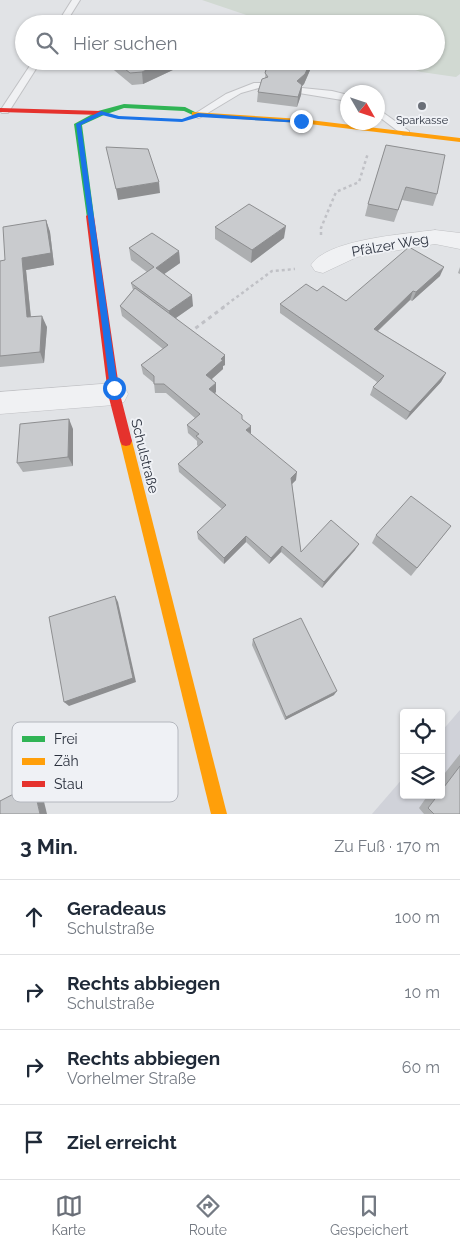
<!DOCTYPE html>
<html lang="de">
<meta charset="utf-8">
<style>
:root{--surface:#fff;--page:#f6f6f7;--text:#1f2937;--muted:#747a83;--line:#e0e1e3;--accent:#6a6f78}
body{margin:0;font-family:Raleway,sans-serif;background:var(--page);color:var(--text)}
.controls{position:absolute;right:15px;bottom:15px;display:grid;overflow:hidden;border-radius:5px;box-shadow:0 1px 4px #0004}
.controls button{width:45px;height:45px;display:grid;place-items:center;padding:0;border:0;border-bottom:1px solid var(--line);background:var(--surface);color:var(--text);font:25px sans-serif}
.compass{position:absolute;left:340px;top:85px;width:45px;height:45px;border-radius:50%;background:var(--surface);box-shadow:0 1px 4px #0004;rotate:129deg}
.stop{position:absolute;width:15px;height:15px;margin:-11px;border:4px solid #1a73e8;border-radius:50%;background:#fff}
.stop.end{background:#1a73e8;border-color:#fff;box-shadow:0 1px 5px #0008}
.list{margin:0;padding:0;list-style:none}
h2{display:flex;justify-content:space-between;align-items:center;height:65px;margin:0;padding:0 20px;font-size:21px}
h2 small{font-size:16px;font-weight:400;color:var(--muted)}
.list li{display:grid;grid-template-columns:32px 1fr auto;gap:15px;align-items:center;box-sizing:border-box;height:75px;padding:0 20px;border-top:1px solid var(--line)}
.list b{display:block;font-size:19px;white-space:nowrap}
.list p{margin:0;font-size:16px;white-space:nowrap;color:var(--muted)}
.list em{font-size:16px;font-style:normal;color:var(--muted)}
.icon{flex:none;width:28px;height:28px;fill:none;stroke:currentColor;stroke-width:2;stroke-linecap:round;stroke-linejoin:round}
.map{position:relative;flex:none;width:460px;height:814px;overflow:hidden}
.search{position:absolute;background:var(--surface);box-shadow:0 1px 4px #0004;left:15px;right:15px;top:15px;height:55px;display:flex;align-items:center;gap:12px;box-sizing:border-box;padding:0 18px;border-radius:28px;color:var(--muted);font-size:19px}
.sheet{height:365px;background:var(--surface)}
nav{display:flex;justify-content:space-around;align-items:center;box-sizing:border-box;height:70px;border-top:1px solid var(--line);background:var(--surface);font-size:14px;color:var(--muted)}
nav a{display:grid;justify-items:center;gap:2px}
nav .on{color:var(--accent)}
.map>svg:first-child{display:block}
.built{fill:#d0d2d9}
.green{fill:#d1d9d2}
.lines{fill:none;stroke-linecap:round;stroke-linejoin:round}
.lane-casing{stroke:#c0c1c4;stroke-width:2}
.street-casing{stroke:#c0c1c4;stroke-width:1}
.path-far1{stroke:#c0c1c6;stroke-width:2.5;stroke-dasharray:3 3;stroke-linecap:butt}
.path{stroke:#c0c1c6;stroke-width:3;stroke-dasharray:4 4;stroke-linecap:butt}
.lane{fill:#f0f1f3;fill-rule:evenodd}
.street{fill:#f0f1f3;fill-rule:evenodd}
.fast{fill:#30b455;fill-rule:evenodd}
.slow{fill:#ff9f0a;fill-rule:evenodd}
.jam{fill:#e5322d;fill-rule:evenodd}
.wall{fill:#adafb1}
.shaded-wall{fill:#8d8e90}
.building{fill:#c9cbce;stroke:#8d8e90}
.route{fill:#1a73e8}
.poi-dot{fill:#6a6f78;stroke:#eff1f5;stroke-width:2}
.labels{text-anchor:middle;stroke-width:4;stroke-linejoin:round;paint-order:stroke}
.far-poi-label{font-size:11px;fill:#2a303d;stroke:#eff1f5}
.street-label{font-size:14px;fill:#2a303d;stroke:#eff1f5}
.key{fill:#eff1f5;stroke:#b4b7be;stroke-width:1}
.key-label{font-size:14px;fill:#2a303d}
</style>
<div class="map">
<svg width="460" height="814" viewBox="0 0 460 814">
<rect width="100%" height="100%" fill="#e1e3e6"/>
<path class="built" d="M460 710V814H372L404 777V795H441V732Z"/>
<path class="green" d="M202 0H460V74L456 77 421 72 388 61H436V24H273Z"/>
<g class="lines">
<defs>
<g id="lane">
<path d="M72 0H80L65 24H57Z"/>
<path d="M33 61H41L8 113H2L0 111Z"/>
<path d="M254 83H262L266 86 241 93 201 117 198 118 193 115 226 94Z"/>
<path d="M302 88 332 91 348 95V101L299 93 298 91Z"/>
<path d="M378 109 409 131V135H403L378 116Z"/>
</g>
<g id="street">
<path d="M435 230 460 233V249L435 244 357 257 323 273 315 271 311 265C327 239 406 234 435 230Z"/>
<path d="M114 383 124 386 128 394 124 402 114 405 0 414V392Z"/>
</g>
</defs>
<use href="#lane" class="lane-casing"/>
<use href="#street" class="street-casing"/>
<g class="path-far1">
<path d="M321 235V228L336 192 359 182 368 153"/>
<path d="M222 308 272 271 295 269"/>
</g>
<path class="path" d="M189 333 224 307"/>
<use href="#lane" class="lane"/>
<use href="#street" class="street"/>
<path class="fast" d="M124 104 185 107 199 114 195 116 184 111 124 108 104 115 82 125 94 216 90 219 87 218 74 124 98 111Z"/>
<g class="slow">
<path d="M192 112 301 119 460 138V142L301 123 195 116H192Z"/>
<path d="M126 436 130 437 132 441 227 814H211L120 441 122 437Z"/>
</g>
<g class="jam">
<path d="M0 108 101 111 105 113 101 115 0 112Z"/>
<path d="M90 213 94 216 120 394 132 441 130 445 126 446 122 445 120 441 108 394 86 216Z"/>
</g>
</g>
<g class="wall">
<path d="M103 61H192L143 84 132 85Z"/>
<path d="M214 61H314L304 84 302 86 301 95 297 107 257 102 258 92 265 78 266 70 214 63Z"/>
<path d="M386 145 437 194 433 206 402 200 394 222 365 216 368 204Z"/>
<path d="M46 220 50 232 54 265 26 270 31 317 47 327 44 363 0 367V261L5 260Z"/>
<path d="M215 227 284 238 251 263 215 239Z"/>
<path d="M129 248 179 251 180 263 164 274 193 306 176 318 225 365 223 366V369L212 379 216 392 215 393 242 419 250 434 296 480 292 484 301 552 355 550 322 588 281 552 269 564 246 542 224 564 198 539 197 532 222 509 179 472 178 464 198 446 197 445V441L188 433 187 425 195 418 166 393H155L154 383 143 374 141 365 163 349 122 316 120 306 133 290 131 283 147 272 131 260Z"/>
<path d="M460 267V274L458 273Z"/>
<path d="M440 276 412 301 410 300 378 331 446 373 441 382 406 420 370 395 373 387 377 382 280 313V304L317 291 346 301Z"/>
<path d="M73 429V466L23 472 17 463Z"/>
<path d="M451 526 411 576 372 543 376 535Z"/>
<path d="M253 639 334 695 285 720 252 645Z"/>
<path d="M460 754V814H424L419 808 428 795H441V778Z"/>
</g>
<g class="shaded-wall">
<path d="M166 61H192L143 84 142 72Z"/>
<path d="M311 61H314L304 84 302 86 301 95 297 107 298 97 297 81Z"/>
<path d="M159 182 160 193 118 200 116 189Z"/>
<path d="M46 220 50 232 54 265 26 270 32 329 27 317 22 258Z"/>
<path d="M286 226 284 238 251 263 252 250Z"/>
<path d="M179 251 180 263 157 279 156 268Z"/>
<path d="M444 267 440 276 412 301 416 292Z"/>
<path d="M413 291 410 300 371 337 374 329Z"/>
<path d="M192 295 193 306 170 322 169 311Z"/>
<path d="M42 316 47 327 44 363 40 352Z"/>
<path d="M225 355V365L223 366V369L206 384V375Z"/>
<path d="M446 373 441 382 406 420 410 412Z"/>
<path d="M216 383V392L209 398V389Z"/>
<path d="M69 419 73 429V466L68 457Z"/>
<path d="M251 426V434L246 430Z"/>
<path d="M297 472 296 480 290 486 291 478Z"/>
<path d="M246 536V542L224 564V558Z"/>
<path d="M359 544 355 550 322 588 324 582Z"/>
<path d="M282 546 281 552 269 564 271 558Z"/>
<path d="M115 596 118 602 136 682 69 706 64 702Z"/>
<path d="M337 691 334 695 285 720 286 717Z"/>
<path d="M33 784 40 785 47 814H40Z"/>
</g>
<g class="building">
<path d="M115 61H166L142 72 130 73Z"/>
<path d="M269 61H311L305 74 297 81 302 85 298 97 258 92 262 79 268 77 265 73Z"/>
<path d="M386 145 445 155 437 194 406 187 398 210 368 204Z"/>
<path d="M106 147 148 149 159 182 116 189Z"/>
<path d="M249 204 286 226 252 250 215 227Z"/>
<path d="M46 220 51 253 22 258 27 317 42 316 40 352 0 356V261L5 260 3 227Z"/>
<path d="M152 233 179 251 156 268 192 295 169 311 131 283 154 267 129 248Z"/>
<path d="M409 247 444 267 416 292 413 291 374 329 446 373 410 412 373 387 384 376 280 304 306 284 317 291 323 286 346 301Z"/>
<path d="M135 288 225 355 221 359 223 360 206 375 216 383 209 389 242 415V419L251 426 246 430 297 472 291 478 301 552 331 520 359 544 324 582 282 546 271 558 246 536 224 558 197 532 226 505 178 464 203 442 196 436 199 434 187 425 200 414 164 384H154V376L141 365 168 345 120 306Z"/>
<path d="M69 419 68 457 17 463 20 424Z"/>
<path d="M411 496 451 526 417 568 376 535Z"/>
<path d="M115 596 133 678 64 702 49 617Z"/>
<path d="M301 618 337 691 286 717 253 639Z"/>
<path d="M460 766V814H434L428 808 438 795H441V791Z"/>
<path d="M33 784 40 814H0V801Z"/>
</g>
<path class="route" d="M101 111 119 116 182 119 198 113 303 121 301 123 199 117 182 122 118 119 102 115 81 125 118 388 114 392 110 388 76 124Z"/>
<circle class="poi-dot" cx="422" cy="106" r="5"/>
<g class="labels">
<g class="far-poi-label">
<text x="422" y="124">Sparkasse</text>
</g>
<g class="street-label">
<text transform="translate(390 245) rotate(-10)" y="5">Pfälzer Weg</text>
<text transform="translate(145 456) rotate(76)" y="5">Schulstraße</text>
</g>
</g>
<rect x="12" y="722" width="166" height="80" rx="8" class="key"/>
<rect x="22" y="736" width="23" height="6" fill="#30b455"/>
<rect x="22" y="758" width="23" height="7" fill="#ff9f0a"/>
<rect x="22" y="781" width="23" height="6" fill="#e5322d"/>
<g class="key-label">
<text x="54" y="744">Frei</text>
<text x="54" y="766">Zäh</text>
<text x="54" y="789">Stau</text>
</g>
</svg>
<div class="controls">
<button><svg class="icon" aria-label="locate" viewBox="0 0 24 24"><circle cx="12" cy="12" r="6"/><path d="M12 2v4M12 18v4M2 12h4M18 12h4"/></svg></button>
<button><svg class="icon" aria-label="layers" viewBox="0 0 24 24"><path d="M12 4l9 5-9 5-9-5zM3 14l9 5 9-5"/></svg></button>
</div>
<svg class="compass" viewBox="-18 -18 36 36"><path d="M0-13l5 13h-10z" fill="#e53935"/><path d="M0 13l5-13h-10z" fill="#747a83"/></svg>
<div class="stop" style="left:114px;top:388px"></div>
<div class="stop end" style="left:301px;top:121px"></div>
<div class="search"><svg class="icon" aria-label="search" viewBox="0 0 24 24"><circle cx="10" cy="10" r="6"/><path d="M15 15l6 6"/></svg>Hier suchen</div>
</div>
<section class="sheet">
<h2>3 Min.<small>Zu Fuß · 170 m</small></h2>
<ul class="list">
<li><svg class="icon" aria-label="ahead" viewBox="0 0 24 24"><path d="M12 20V5M6 11l6-6 6 6"/></svg><div><b>Geradeaus</b><p>Schulstraße</p></div><em>100 m</em></li>
<li><svg class="icon" aria-label="right" viewBox="0 0 24 24"><path d="M7 20v-9h11M14 6l5 5-5 5"/></svg><div><b>Rechts abbiegen</b><p>Schulstraße</p></div><em>10 m</em></li>
<li><svg class="icon" aria-label="right" viewBox="0 0 24 24"><path d="M7 20v-9h11M14 6l5 5-5 5"/></svg><div><b>Rechts abbiegen</b><p>Vorhelmer Straße</p></div><em>60 m</em></li>
<li><svg class="icon" aria-label="arrive" viewBox="0 0 24 24"><path d="M6 21V4h12l-3 4 3 4H6"/></svg><div><b>Ziel erreicht</b></div></li>
</ul>
</section>
<nav>
<a class="on"><svg class="icon" aria-label="map" viewBox="0 0 24 24"><path d="M3 6l6-2 6 2 6-2v14l-6 2-6-2-6 2zM9 4v14M15 6v14"/></svg>Karte</a>
<a><svg class="icon" aria-label="directions" viewBox="0 0 24 24"><path d="M12 3l9 9-9 9-9-9zM9 14v-3h6M13 9l2 2-2 2"/></svg>Route</a>
<a><svg class="icon" aria-label="saved" viewBox="0 0 24 24"><path d="M7 4h10v16l-5-4-5 4z"/></svg>Gespeichert</a>
</nav>
